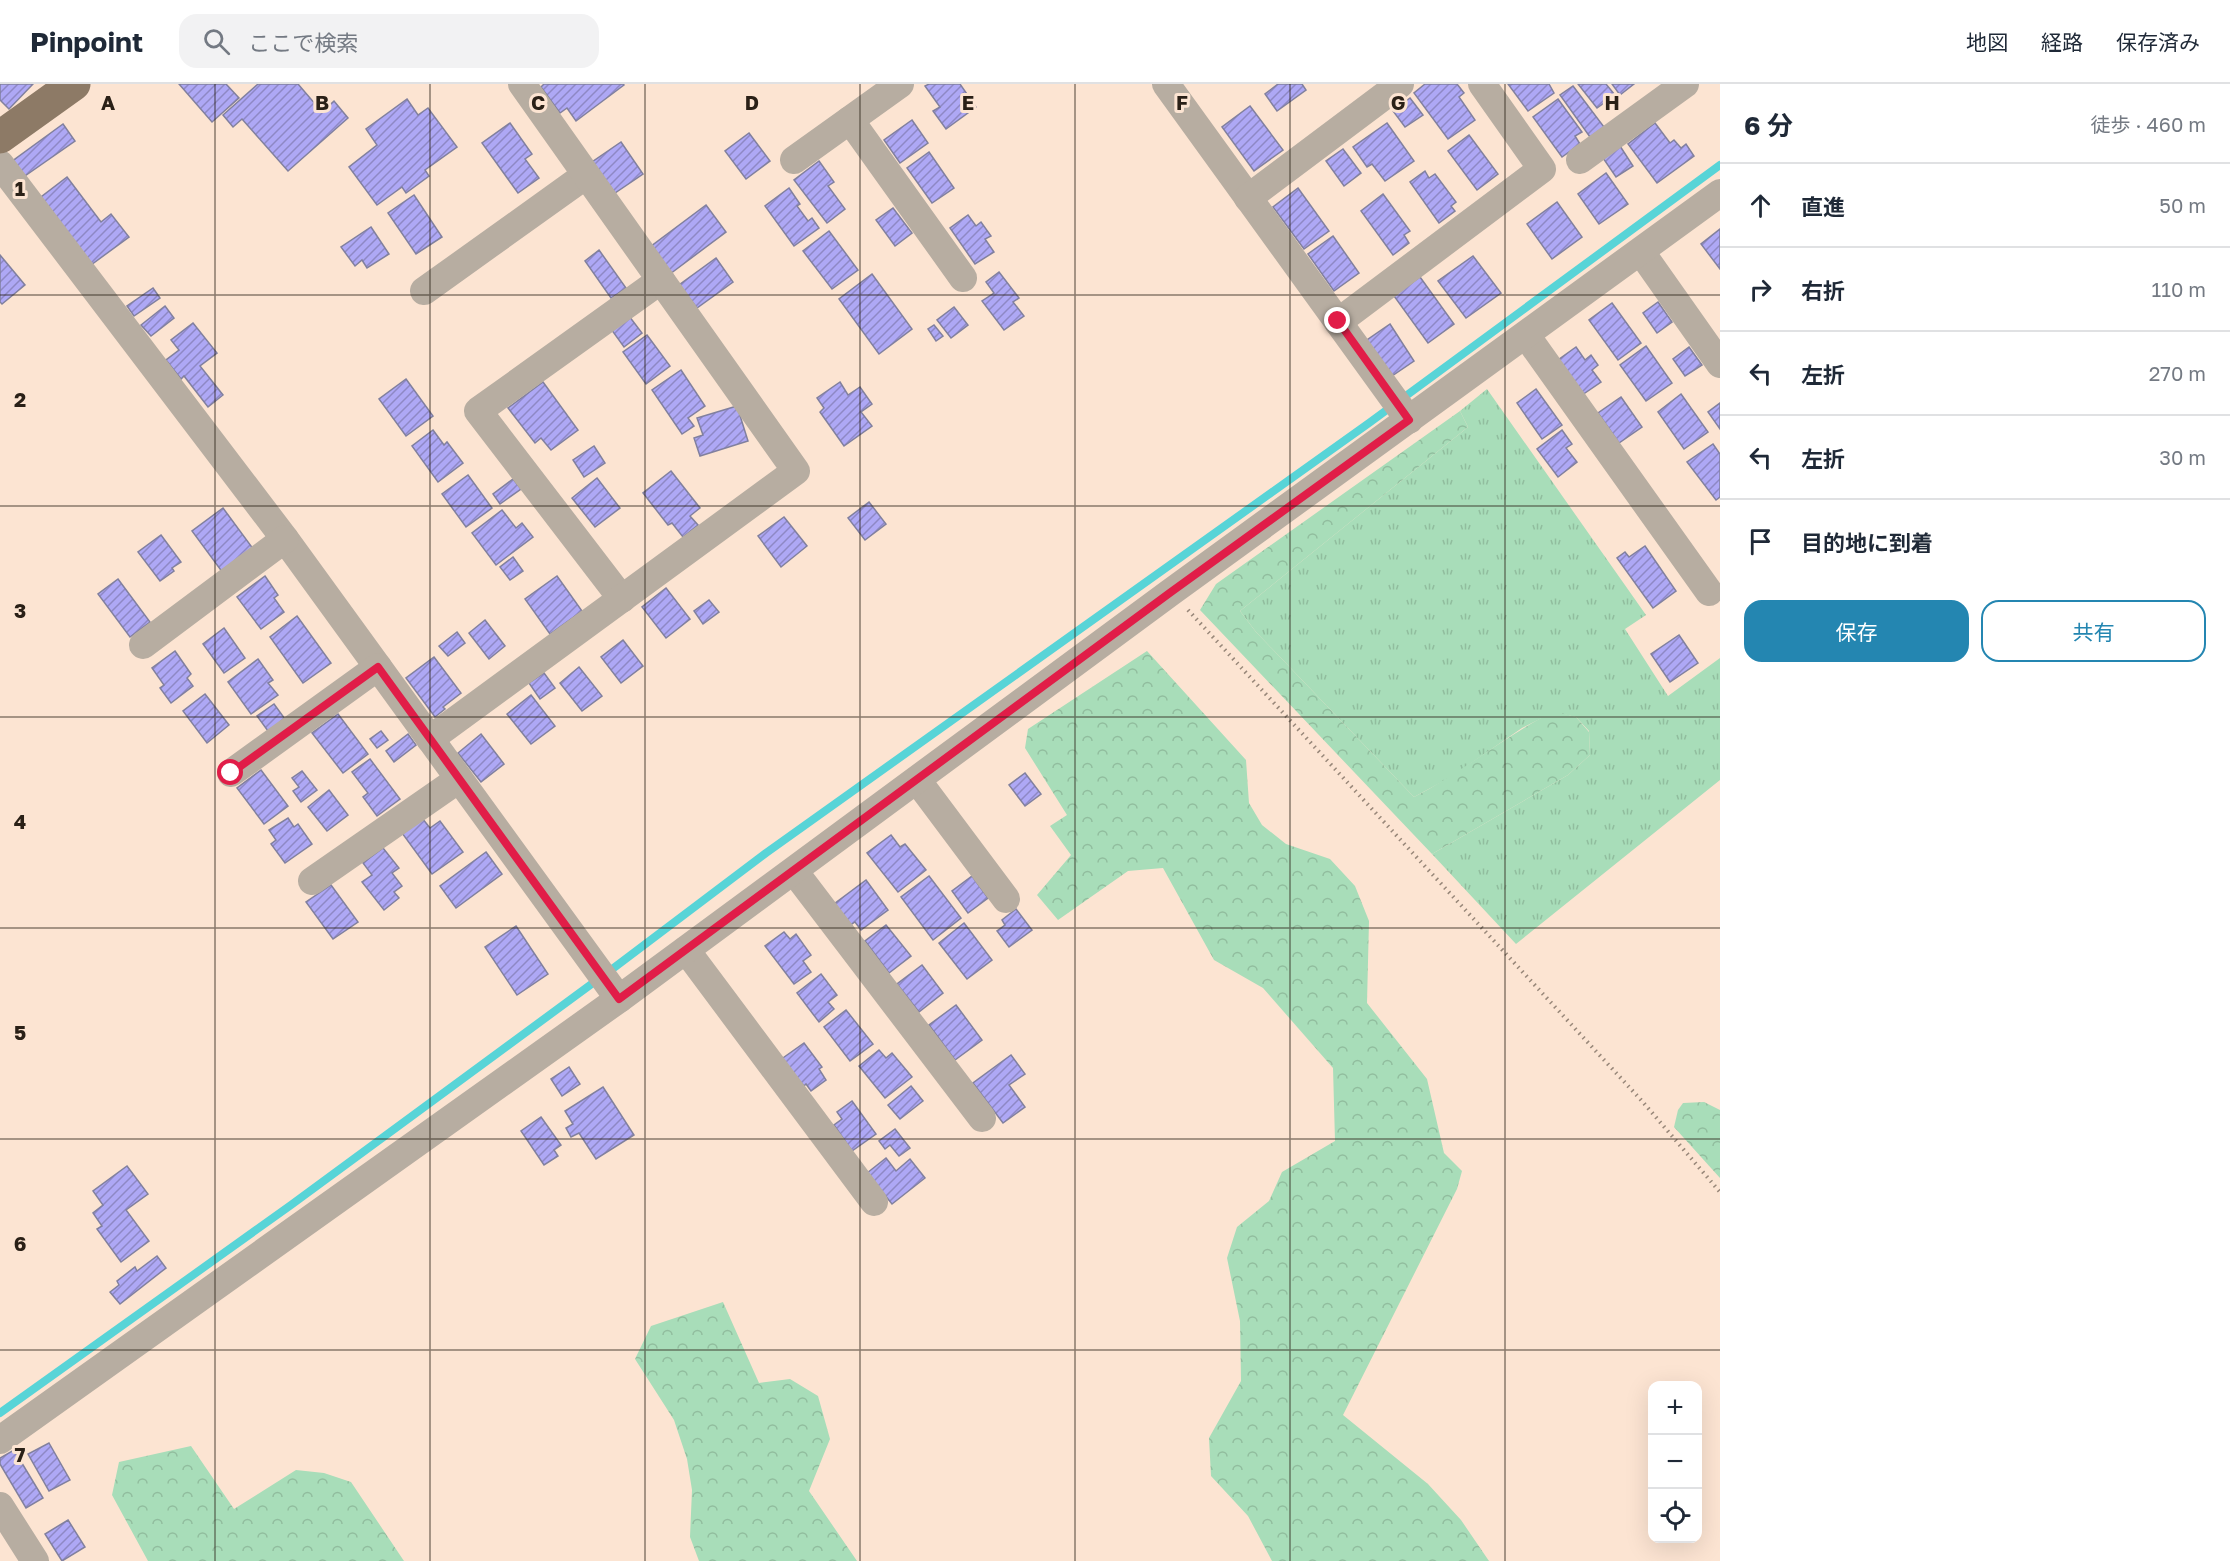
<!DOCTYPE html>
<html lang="ja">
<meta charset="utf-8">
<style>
:root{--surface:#fff;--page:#f2f2f3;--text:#1f2937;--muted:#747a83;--line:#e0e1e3;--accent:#2486b1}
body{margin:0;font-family:"Golos Text","Noto Sans JP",sans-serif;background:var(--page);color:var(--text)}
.controls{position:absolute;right:18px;bottom:18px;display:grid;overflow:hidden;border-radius:12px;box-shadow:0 6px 24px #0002}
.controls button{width:54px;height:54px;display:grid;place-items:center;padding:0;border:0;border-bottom:2px solid var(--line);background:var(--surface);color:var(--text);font:30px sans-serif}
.stop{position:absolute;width:18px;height:18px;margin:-14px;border:4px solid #e11d48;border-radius:50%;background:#fff}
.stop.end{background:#e11d48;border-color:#fff;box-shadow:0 2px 6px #0008}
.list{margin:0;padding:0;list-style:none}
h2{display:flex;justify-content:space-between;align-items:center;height:78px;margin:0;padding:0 24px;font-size:26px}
h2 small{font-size:20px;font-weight:400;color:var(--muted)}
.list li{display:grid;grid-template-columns:39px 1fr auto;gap:18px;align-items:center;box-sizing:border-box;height:84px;padding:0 24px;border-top:2px solid var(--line)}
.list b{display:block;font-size:22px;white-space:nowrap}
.list em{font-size:20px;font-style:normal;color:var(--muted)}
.actions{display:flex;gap:12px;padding:18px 24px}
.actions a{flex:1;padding:14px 0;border:2px solid var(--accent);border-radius:18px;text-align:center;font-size:21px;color:var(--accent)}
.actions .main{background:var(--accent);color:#fff}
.icon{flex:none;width:33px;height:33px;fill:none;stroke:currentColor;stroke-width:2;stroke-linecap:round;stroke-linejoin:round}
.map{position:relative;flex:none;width:1720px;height:1477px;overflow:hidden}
header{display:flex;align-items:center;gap:36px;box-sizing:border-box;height:84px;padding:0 30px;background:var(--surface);border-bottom:2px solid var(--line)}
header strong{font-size:28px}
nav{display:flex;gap:33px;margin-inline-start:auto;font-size:21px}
.search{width:420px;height:54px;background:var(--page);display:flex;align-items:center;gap:15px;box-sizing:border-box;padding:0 21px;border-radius:18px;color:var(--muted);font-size:22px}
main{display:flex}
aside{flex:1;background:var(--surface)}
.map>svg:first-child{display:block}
.grass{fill:url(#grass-tufts)}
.forest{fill:url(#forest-crowns)}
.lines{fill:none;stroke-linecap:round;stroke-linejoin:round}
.stream{stroke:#58d4d7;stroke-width:8}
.building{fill:url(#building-hatch);stroke:#81809e;stroke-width:1.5}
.path{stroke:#988779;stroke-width:4;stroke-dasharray:1.5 4.5;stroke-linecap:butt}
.minor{stroke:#b7ada1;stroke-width:28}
.major{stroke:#8d7a66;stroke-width:33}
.route{stroke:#e11d48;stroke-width:8}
.grid{fill:none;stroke:#2a2017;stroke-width:1.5;stroke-opacity:0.55}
.grid-label{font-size:20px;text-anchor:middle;font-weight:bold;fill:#2a2017;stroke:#fce4d2;stroke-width:6;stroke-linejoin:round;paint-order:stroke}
</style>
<header>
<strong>Pinpoint</strong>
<div class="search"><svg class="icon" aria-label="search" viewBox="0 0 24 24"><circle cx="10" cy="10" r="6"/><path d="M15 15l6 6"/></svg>ここで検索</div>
<nav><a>地図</a><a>経路</a><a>保存済み</a></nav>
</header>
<main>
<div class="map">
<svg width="1720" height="1477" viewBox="0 0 1720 1477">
<defs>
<pattern id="grass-tufts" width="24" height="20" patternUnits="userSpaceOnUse" patternTransform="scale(1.5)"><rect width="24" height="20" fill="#a8ddb9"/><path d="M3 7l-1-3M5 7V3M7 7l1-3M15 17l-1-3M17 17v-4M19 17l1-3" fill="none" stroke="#91bd9e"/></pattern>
<pattern id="forest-crowns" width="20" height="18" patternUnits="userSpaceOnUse" patternTransform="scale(1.5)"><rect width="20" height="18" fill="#a8ddb9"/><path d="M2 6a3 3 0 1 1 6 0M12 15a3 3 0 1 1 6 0" fill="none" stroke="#91bd9e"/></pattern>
<pattern id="building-hatch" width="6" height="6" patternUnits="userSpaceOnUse" patternTransform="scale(1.5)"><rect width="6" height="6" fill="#aea8f5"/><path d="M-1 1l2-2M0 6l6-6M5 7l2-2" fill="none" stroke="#8e88c5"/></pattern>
</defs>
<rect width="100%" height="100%" fill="#fce4d2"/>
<path class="grass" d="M1487 305 1646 531 1625 545 1668 612 1720 574V696L1516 860 1432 770 1568 691 1590 671 1589 647 1576 633 1554 628 1522 644 1451 693 1414 713 1256 548 1240 527 1468 343 1460 327Z"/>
<g class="forest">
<path d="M1460 327 1468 343 1240 527 1256 548 1414 713C1463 688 1505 652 1554 627L1576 633 1589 648 1590 671 1568 691 1432 770 1200 526 1216 500Z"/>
<path d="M1147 567 1246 676 1249 719 1262 741 1286 760 1330 775 1355 802 1369 837 1367 919 1427 995 1444 1069 1462 1087 1457 1105 1343 1331 1428 1400 1461 1436 1489 1477H1272L1248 1432 1211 1392 1209 1354 1241 1297 1240 1237 1227 1174 1237 1143 1269 1117 1282 1088 1335 1057 1333 984 1263 904 1214 876 1163 784 1128 787 1058 836 1037 811 1071 771 1050 742 1067 731 1025 664 1028 645Z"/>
<path d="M1704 1018 1720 1026V1094L1674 1043 1678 1026 1683 1019Z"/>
<path d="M723 1218 759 1299 790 1295 818 1312 830 1355 809 1407 857 1477H699L690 1453 692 1406 687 1375 674 1336 635 1275 651 1242Z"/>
<path d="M191 1362 234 1425 296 1386 324 1389 351 1398 404 1477H148L112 1411 119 1378Z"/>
</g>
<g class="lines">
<g class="stream">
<path d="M607 889 766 769 1369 339 1720 81"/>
<path d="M0 1329 291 1121 597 896"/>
</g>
</g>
<g class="building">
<path d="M0 0H33L9 25 0 16Z"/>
<path d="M179 0H226L239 14 212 38Z"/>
<path d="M258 0H298L322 28 334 17 348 34 288 87 242 35 233 43 223 31Z"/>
<path d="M544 0H623L624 1 576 37 567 24 560 29 541 3Z"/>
<path d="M929 0H960L976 23 946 45 933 27 940 23 925 2Z"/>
<path d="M1278 0H1302L1306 6 1277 27 1265 10Z"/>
<path d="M1425 0H1457L1464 9 1459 13 1475 36 1448 55 1414 9Z"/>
<path d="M1508 0H1549L1554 9 1528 27Z"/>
<path d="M1578 0H1606L1615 11 1597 24Z"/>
<path d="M1612 0H1634L1620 11Z"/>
<path d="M1573 2 1604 43 1590 53 1560 11Z"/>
<path d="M1410 14 1423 31 1405 43 1393 27Z"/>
<path d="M407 15 418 31 428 24 457 63 425 86 429 92 406 109 402 103 377 121 349 83 377 61 366 45Z"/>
<path d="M1558 15 1582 48 1575 52 1580 60 1562 73 1533 33Z"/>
<path d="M1250 22 1283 66 1254 87 1222 43Z"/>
<path d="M912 36 928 59 900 79 884 56Z"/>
<path d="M510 39 532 70 525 75 539 94 518 109 482 59Z"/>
<path d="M1387 39 1414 77 1385 97 1372 80 1367 83 1353 63Z"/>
<path d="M1655 39 1670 59 1674 56 1681 64 1686 60 1694 72 1657 99 1628 60Z"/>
<path d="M63 40 75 57 22 94 11 78Z"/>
<path d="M749 49 770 77 746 95 725 67Z"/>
<path d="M1469 51 1498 90 1477 106 1448 67Z"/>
<path d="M621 58 643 90 615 109 592 78Z"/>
<path d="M1620 62 1633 82 1616 93 1603 74Z"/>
<path d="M1343 65 1361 89 1344 102 1326 77Z"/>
<path d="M929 68 954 104 932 119 907 84Z"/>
<path d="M819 77 834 98 828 102 845 125 827 139 794 96Z"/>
<path d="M1425 87 1429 94 1435 90 1456 118 1451 122 1455 127 1439 139 1410 98Z"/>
<path d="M1606 89 1628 120 1599 140 1578 110Z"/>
<path d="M67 93 101 138 111 130 129 153 91 181 41 113Z"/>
<path d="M789 104 800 120 797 122 808 137 812 134 819 144 794 162 765 122Z"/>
<path d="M1298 104 1329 147 1304 165 1273 123Z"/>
<path d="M1383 110 1410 147 1404 151 1409 159 1393 171 1361 127Z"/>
<path d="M414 111 442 153 416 170 388 129Z"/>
<path d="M1557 118 1582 153 1552 175 1527 140Z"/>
<path d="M706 121 726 148 670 190 650 163Z"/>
<path d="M893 124 912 149 895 162 876 136Z"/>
<path d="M968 131 976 142 981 138 991 152 985 155 994 168 975 180 950 144Z"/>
<path d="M371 143 389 170 367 184 362 176 355 182 341 163Z"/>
<path d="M1720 145V185L1701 160Z"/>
<path d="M829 147 858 186 832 205 803 167Z"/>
<path d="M1333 152 1359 189 1334 207 1308 170Z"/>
<path d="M599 166 626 204 611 214 585 177Z"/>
<path d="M0 171 25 201 2 220 0 218Z"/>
<path d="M1473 172 1501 209 1466 234 1438 197Z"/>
<path d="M716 174 733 198 697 224 679 201Z"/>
<path d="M999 188 1019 214 1013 218 1024 232 1004 246 982 217 994 209 986 198Z"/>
<path d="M872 190 912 245 879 270 839 215Z"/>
<path d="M1420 193 1454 240 1428 259 1394 212Z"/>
<path d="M153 204 160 214 134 232 127 222Z"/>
<path d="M1658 218 1672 238 1657 249 1643 229Z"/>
<path d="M1612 219 1641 259 1618 276 1589 236Z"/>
<path d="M165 222 174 234 151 252 141 241Z"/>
<path d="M954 223 968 241 951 254 937 236Z"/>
<path d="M629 232 642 249 624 263 611 245Z"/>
<path d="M193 239 217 269 200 282 223 311 208 323 184 292 181 295 166 276 179 266 171 256Z"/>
<path d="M1390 240 1414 277 1389 294 1364 258Z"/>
<path d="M934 241 943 252 936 257 928 245Z"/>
<path d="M647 251 670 282 646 300 623 268Z"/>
<path d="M1646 262 1672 299 1646 317 1620 281Z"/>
<path d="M1576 263 1585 276 1591 271 1598 281 1592 286 1601 298 1582 311 1558 276Z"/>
<path d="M1689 263 1702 281 1685 292 1673 275Z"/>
<path d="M681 286 705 322 688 334 694 342 682 350 652 306Z"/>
<path d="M406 295 433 332 406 352 379 315Z"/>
<path d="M543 298 578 346 551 366 541 354 535 359 508 324Z"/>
<path d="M840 298 848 311 860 303 872 320 861 328 872 342 844 362 820 328 824 324 817 314Z"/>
<path d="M1536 305 1562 341 1542 355 1517 319Z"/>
<path d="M1681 310 1708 348 1684 365 1658 328Z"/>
<path d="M1621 313 1642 343 1619 359 1598 329Z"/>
<path d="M1720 319V345L1708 328Z"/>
<path d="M737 322 748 357 700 372 694 354 703 351 697 334Z"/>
<path d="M433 346 444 361 447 358 463 379 438 398 412 362Z"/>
<path d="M1562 346 1572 360 1566 364 1577 378 1558 393 1537 365Z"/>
<path d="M1713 360 1720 370V413L1716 416 1687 378Z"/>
<path d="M594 362 605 379 584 393 573 376Z"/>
<path d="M671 387 700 424 690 432 698 441 683 453 672 439 668 441 643 409Z"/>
<path d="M468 391 492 424 466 443 442 410Z"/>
<path d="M597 394 620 424 595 443 572 414Z"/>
<path d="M513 395 521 405 500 420 493 410Z"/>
<path d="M869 418 886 440 865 456 848 434Z"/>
<path d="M223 424 254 466 223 489 192 447Z"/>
<path d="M502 426 516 444 522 439 533 453 496 481 472 449Z"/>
<path d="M784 433 807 462 781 483 758 452Z"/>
<path d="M161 451 181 478 172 484 174 487 160 497 138 468Z"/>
<path d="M1645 462 1676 507 1653 524 1617 474 1625 468 1629 473Z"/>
<path d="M513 473 523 487 510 496 500 483Z"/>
<path d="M265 492 278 511 274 514 284 528 261 545 237 513Z"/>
<path d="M557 492 582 527 550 550 525 515Z"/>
<path d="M118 495 150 538 130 553 98 510Z"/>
<path d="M666 504 690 535 666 554 642 523Z"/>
<path d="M709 516 719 528 703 540 694 527Z"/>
<path d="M297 532 331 579 303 599 270 553Z"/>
<path d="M485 536 505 562 489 575 469 549Z"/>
<path d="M224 544 245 574 224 589 203 560Z"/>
<path d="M457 548 465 559 448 572 439 562Z"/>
<path d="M1679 551 1698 579 1670 598 1651 570Z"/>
<path d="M623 556 643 582 621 599 601 573Z"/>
<path d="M175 567 191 590 187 594 193 602 171 619 160 604 164 601 152 584Z"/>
<path d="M434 573 461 609 443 623 445 625 435 633 406 594Z"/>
<path d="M258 575 273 596 268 599 278 611 251 630 228 598Z"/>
<path d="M579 583 602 612 582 627 560 599Z"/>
<path d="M544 589 555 604 540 615 529 599Z"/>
<path d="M205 610 229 641 207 659 183 627Z"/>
<path d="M531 611 555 642 531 660 507 630Z"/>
<path d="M274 620 285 635 268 647 257 632Z"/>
<path d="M338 630 368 670 343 689 312 649Z"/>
<path d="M381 647 388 656 377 664 370 655Z"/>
<path d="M408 650 416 661 394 678 386 667Z"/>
<path d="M481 650 504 680 481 698 458 669Z"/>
<path d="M370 675 400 715 377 732 363 713 368 709 352 688Z"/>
<path d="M261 686 288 722 264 740 237 704Z"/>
<path d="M302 687 317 706 301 718 293 707 299 703 292 694Z"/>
<path d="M1025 689 1041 710 1025 722 1009 701Z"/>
<path d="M329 706 348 731 327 747 308 723Z"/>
<path d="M288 734 294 743 298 740 312 760 285 779 271 760 276 756 269 746Z"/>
<path d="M422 734 430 744 440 737 463 768 432 790 402 749Z"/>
<path d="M891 751 900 763 905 760 926 786 898 808 867 769Z"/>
<path d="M383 764 399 784 392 789 402 802 394 808 399 814 384 826 362 798 372 791 363 779Z"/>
<path d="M486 768 502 790 456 824 440 802Z"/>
<path d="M929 792 961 834 933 856 901 813Z"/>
<path d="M972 792 988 814 968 829 952 807Z"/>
<path d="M866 796 888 826 861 846 855 838 849 842 834 820Z"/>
<path d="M331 801 358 838 333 855 306 818Z"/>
<path d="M1016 825 1032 846 1009 863 997 847 1005 841 1002 836Z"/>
<path d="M964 839 992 876 967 895 939 859Z"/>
<path d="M886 841 911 872 889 889 865 857Z"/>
<path d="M516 842 548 890 517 911 485 863Z"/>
<path d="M784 848 790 855 796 850 811 871 803 877 811 888 794 900 765 862Z"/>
<path d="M922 881 943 909 919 928 897 900Z"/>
<path d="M821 890 837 911 828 918 834 925 819 938 797 909Z"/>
<path d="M956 921 982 956 955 976 929 941Z"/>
<path d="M846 926 873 960 850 977 824 943Z"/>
<path d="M804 959 822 983 819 985 826 996 811 1007 806 1000 804 1002 780 976Z"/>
<path d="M879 966 886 974 892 969 912 993 885 1014 859 982Z"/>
<path d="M1011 971 1025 990 1009 1001 1025 1023 1003 1039 973 999Z"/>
<path d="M569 983 580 1000 562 1012 551 995Z"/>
<path d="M911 1002 923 1017 900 1035 888 1021Z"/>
<path d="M603 1003 634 1051 596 1075 579 1049 571 1053 566 1044 573 1040 565 1027Z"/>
<path d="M852 1017 876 1050 852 1067 834 1041 842 1035 837 1028Z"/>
<path d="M541 1033 561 1061 554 1066 558 1072 544 1081 521 1047Z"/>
<path d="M895 1045 910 1064 899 1072 890 1061 885 1065 879 1057Z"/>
<path d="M886 1074 896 1087 910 1075 925 1094 892 1120 867 1089Z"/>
<path d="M127 1082 148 1110 126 1126 149 1157 121 1178 97 1145 102 1142 93 1129 103 1121 93 1107Z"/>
<path d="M157 1172 166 1184 120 1220 110 1208 119 1201 117 1197 135 1183 137 1187Z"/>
<path d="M49 1359 70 1396 49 1407 28 1370Z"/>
<path d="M14 1366 43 1414 26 1424 0 1380V1374Z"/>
<path d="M68 1436 85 1463 62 1477 45 1450Z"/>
</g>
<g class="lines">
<path class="path" d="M1188 526 1642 1017 1720 1108"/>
<g class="minor">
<path d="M1166 0 1409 336"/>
<path d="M850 36 963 194"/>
<path d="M794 76 900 0"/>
<path d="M1580 76 1685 0"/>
<path d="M0 80 285 455 619 915"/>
<path d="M1248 114 1400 0"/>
<path d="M1641 168 1720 280"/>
<path d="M424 207 586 91"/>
<path d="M1338 238 1542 85 1482 0"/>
<path d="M1526 251 1709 508"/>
<path d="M622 515 478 327 661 196"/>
<path d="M143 561 285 455"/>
<path d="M430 655 796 387 522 0"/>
<path d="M231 689 378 583"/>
<path d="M917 696 1006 815"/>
<path d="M794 787 982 1034"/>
<path d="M312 797 459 695"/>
<path d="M686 866 874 1118"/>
<path d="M0 1356 619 915 1171 508 1720 109"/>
<path d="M0 1422 35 1477"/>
</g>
<path class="major" d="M0 53 74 0"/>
</g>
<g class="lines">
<path class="route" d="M231 689 378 583 619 915 1171 508 1409 336 1338 237"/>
</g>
<path class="grid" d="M215 0V1477M430 0V1477M645 0V1477M860 0V1477M1075 0V1477M1290 0V1477M1505 0V1477M0 211H1720M0 422H1720M0 633H1720M0 844H1720M0 1055H1720M0 1266H1720"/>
<g class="grid-label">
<text x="108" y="26">A</text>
<text x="322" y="26">B</text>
<text x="538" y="26">C</text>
<text x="752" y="26">D</text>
<text x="968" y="26">E</text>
<text x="1182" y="26">F</text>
<text x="1398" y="26">G</text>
<text x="1612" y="26">H</text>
<text x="20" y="112">1</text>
<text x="20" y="323">2</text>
<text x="20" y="534">3</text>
<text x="20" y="745">4</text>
<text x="20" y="956">5</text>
<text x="20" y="1167">6</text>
<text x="20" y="1378">7</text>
</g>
</svg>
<div class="controls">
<button>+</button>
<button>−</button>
<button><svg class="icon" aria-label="locate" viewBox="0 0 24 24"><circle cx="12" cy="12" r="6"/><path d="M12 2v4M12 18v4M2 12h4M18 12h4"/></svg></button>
</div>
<div class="stop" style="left:231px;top:689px"></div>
<div class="stop end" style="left:1338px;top:237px"></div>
</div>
<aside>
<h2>6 分<small>徒歩 · 460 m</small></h2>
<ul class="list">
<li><svg class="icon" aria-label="ahead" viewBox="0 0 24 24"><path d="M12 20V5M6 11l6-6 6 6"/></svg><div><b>直進</b></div><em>50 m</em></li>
<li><svg class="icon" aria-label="right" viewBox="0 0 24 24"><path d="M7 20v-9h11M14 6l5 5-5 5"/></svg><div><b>右折</b></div><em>110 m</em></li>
<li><svg class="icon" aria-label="left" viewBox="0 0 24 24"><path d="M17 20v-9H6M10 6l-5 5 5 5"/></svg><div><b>左折</b></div><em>270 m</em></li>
<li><svg class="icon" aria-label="left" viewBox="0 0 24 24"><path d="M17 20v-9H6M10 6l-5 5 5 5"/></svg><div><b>左折</b></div><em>30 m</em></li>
<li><svg class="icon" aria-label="arrive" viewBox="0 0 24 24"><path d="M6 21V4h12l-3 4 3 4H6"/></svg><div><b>目的地に到着</b></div></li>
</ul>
<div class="actions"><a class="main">保存</a><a>共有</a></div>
</aside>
</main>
